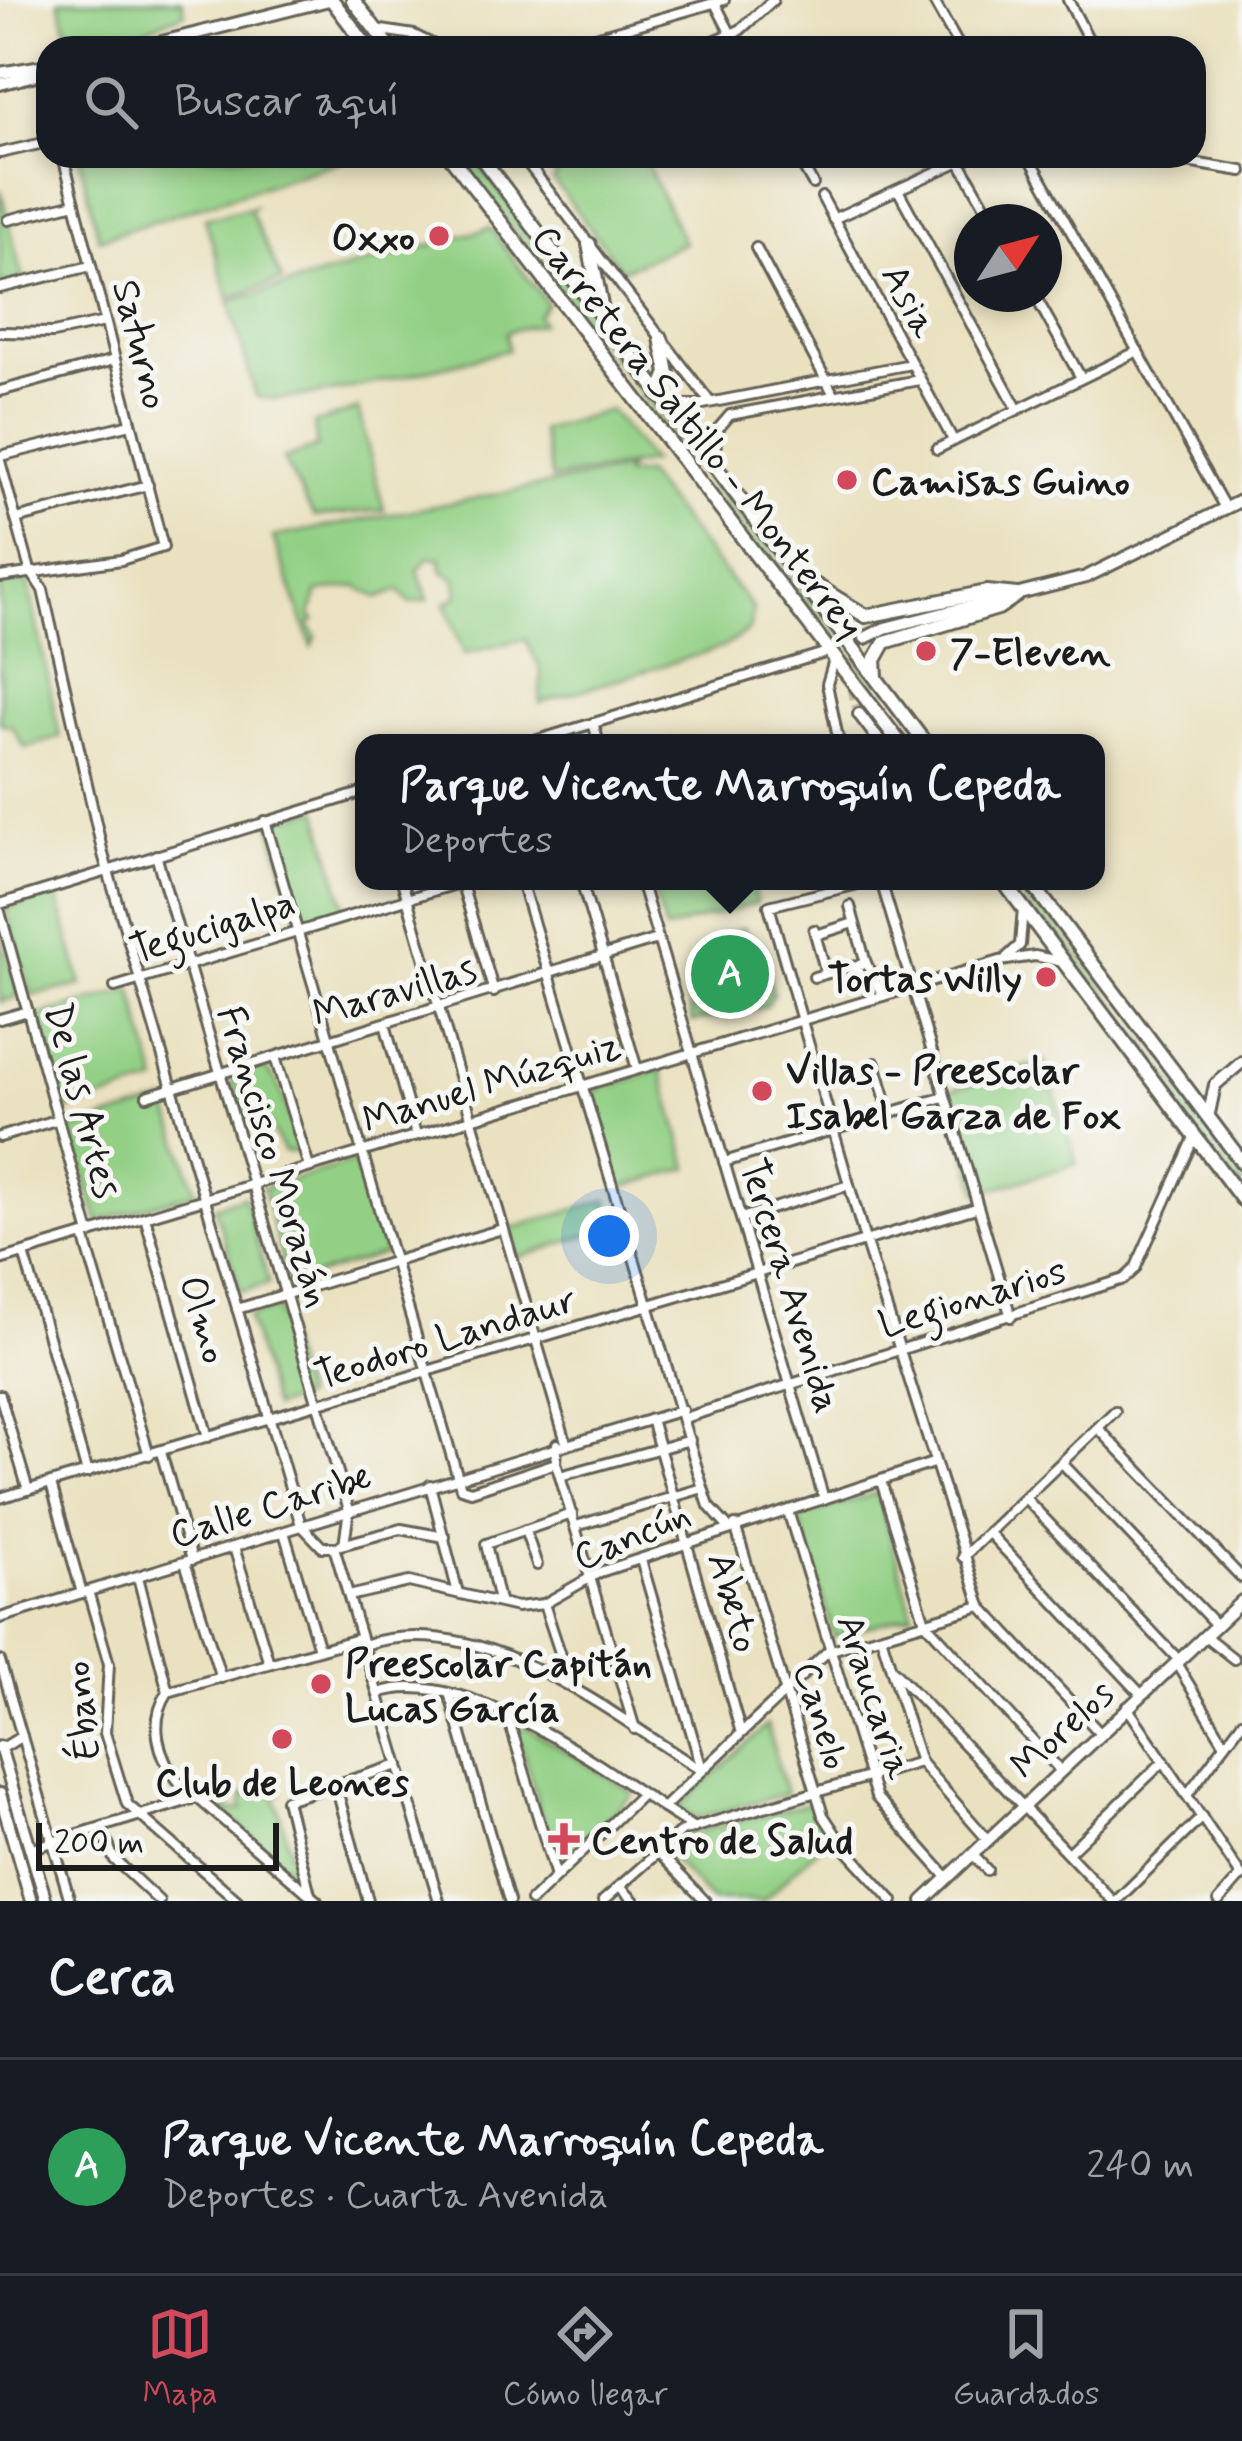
<!DOCTYPE html>
<html lang="es">
<meta charset="utf-8">
<style>
:root{--surface:#171b24;--page:#242831;--text:#f1f3f6;--muted:#9ea1a6;--line:#363941;--accent:#d1495b}
body{margin:0;font-family:Mynerve,sans-serif;background:var(--page);color:var(--text)}
.compass{position:absolute;left:954px;top:204px;width:108px;height:108px;border-radius:50%;background:var(--surface);box-shadow:0 6px 18px #0003;rotate:54deg}
.scale{position:absolute;left:36px;bottom:30px;width:243px;box-sizing:border-box;padding-left:12px;border:6px solid #1c1c1c;border-top:0;font-size:33px;line-height:42px;white-space:nowrap;color:#1c1c1c;-webkit-text-stroke:9px #f6f6f2;paint-order:stroke}
.you{position:absolute;left:609px;top:1236px;width:42px;height:42px;margin:-30px;border:9px solid #fff;border-radius:50%;background:#1a73e8;box-shadow:0 0 0 18px #1a73e833}
.badge{display:grid;place-items:center;width:78px;height:78px;border-radius:50%;background:var(--accent);color:#fff;font-size:39px;font-weight:700}
.pin{position:absolute;translate:-50% -50%;border:6px solid #fff;box-shadow:0 3px 12px #0006}
.popup{position:absolute;left:355px;top:734px;width:750px;height:156px;box-sizing:border-box;display:grid;place-content:center;border-radius:24px;background:var(--surface);filter:drop-shadow(0 3px 9px #0005);font-size:39px;white-space:nowrap;color:var(--muted)}
.popup b{font-size:45px;color:var(--text)}
.popup::after{content:'';position:absolute;left:50%;top:100%;margin-left:-24px;border:24px solid transparent;border-top-color:var(--surface)}
.list{margin:0;padding:0;list-style:none}
h2{display:flex;justify-content:space-between;align-items:center;height:156px;margin:0;padding:0 48px;font-size:51px}
h2 small{font-size:39px;font-weight:400;color:var(--muted)}
.list li{display:grid;grid-template-columns:78px 1fr auto;gap:36px;align-items:center;box-sizing:border-box;height:216px;padding:0 48px;border-top:3px solid var(--line)}
.list b{display:block;font-size:45px;white-space:nowrap}
.list p{margin:0;font-size:39px;white-space:nowrap;color:var(--muted)}
.list em{font-size:39px;font-style:normal;color:var(--muted)}
.icon{flex:none;width:66px;height:66px;fill:none;stroke:currentColor;stroke-width:2;stroke-linecap:round;stroke-linejoin:round}
.map{position:relative;flex:none;width:1242px;height:1901px;overflow:hidden}
.search{position:absolute;background:var(--surface);box-shadow:0 6px 18px #0003;left:36px;right:36px;top:36px;height:132px;display:flex;align-items:center;gap:30px;box-sizing:border-box;padding:0 42px;border-radius:36px;color:var(--muted);font-size:45px}
.sheet{height:372px;background:var(--surface)}
nav{display:flex;justify-content:space-around;align-items:center;box-sizing:border-box;height:168px;border-top:3px solid var(--line);background:var(--surface);font-size:33px;color:var(--muted)}
nav a{display:grid;justify-items:center;gap:6px}
nav .on{color:var(--accent)}
.map>svg:first-child{display:block}
.green{fill:#93d085;stroke:#587650;stroke-width:3}
.lines{fill:none;stroke-linecap:round;stroke-linejoin:round}
.secondary-tunnel{stroke:#c1ba9f;stroke-width:10;stroke-dasharray:10 5;stroke-linecap:butt}
.street-casing{stroke:#646155;stroke-width:14}
.secondary-casing{stroke:#646155;stroke-width:16}
.primary-casing{stroke:#646155;stroke-width:18}
.street{stroke:#fff;stroke-width:8}
.secondary{stroke:#fff;stroke-width:10}
.primary{stroke:#fff;stroke-width:12}
.poi-dot{fill:#d1495b;stroke:#f6f6f2;stroke-width:4.5}
.labels{text-anchor:middle;stroke-width:10;stroke-linejoin:round;paint-order:stroke}
.poi-label{font-size:39px;font-weight:bold;fill:#1c1c1c;stroke:#f6f6f2;text-anchor:start}
.street-label{font-size:39px;fill:#1c1c1c;stroke:#f6f6f2}
</style>
<div class="map">
<svg width="1242" height="1901" viewBox="0 0 1242 1901">
<rect width="100%" height="100%" fill="#f6f6f2"/>
<filter id="ink" filterUnits="userSpaceOnUse"><feTurbulence type="fractalNoise" baseFrequency=".00833" numOctaves="2"/><feDisplacementMap in="SourceGraphic" scale="24" xChannelSelector="R" yChannelSelector="G"/><feConvolveMatrix kernelMatrix="1 2 1 2 8 2 1 2 1" color-interpolation-filters="sRGB"/></filter>
<filter id="wash" filterUnits="userSpaceOnUse"><feTurbulence type="fractalNoise" baseFrequency=".004" numOctaves="4" result="noise"/><feDisplacementMap in="SourceGraphic" scale="48" xChannelSelector="R" yChannelSelector="G"/><feGaussianBlur stdDeviation="2.7" result="paint"/><feColorMatrix in="noise" values="0 0 0 0 0 0 0 0 0 0 0 0 0 0 0 0 0 1.4 0 .05"/><feComposite in="paint" operator="in"/></filter>
<g filter="url(#wash)">
<rect width="100%" height="100%" fill="#eae1c0"/>
<g class="green">
<path d="M59 0H182L185 13 136 33 70 42Z"/>
<path d="M79 156H357L99 239Z"/>
<path d="M458 156H472L918 743H908Z"/>
<path d="M534 156H643L684 243 622 270 553 180 557 176Z"/>
<path d="M0 188 23 279 0 285Z"/>
<path d="M254 207 250 211 282 280 229 298 205 218Z"/>
<path d="M490 228 547 303 537 316 542 323 506 332 508 350C465 360 285 411 256 396L229 302Z"/>
<path d="M358 409 384 510 314 517 283 459 317 447 314 424Z"/>
<path d="M610 410 651 462 552 479 541 430Z"/>
<path d="M628 469 625 475 645 474 753 609 749 630 724 647 540 703 541 669 525 639 464 654 445 603 458 596 456 579 443 572 440 558 429 557 418 570 428 600 410 603 399 590 379 598 356 586 318 592 310 615 315 620 309 625 316 637 312 647 273 537Z"/>
<path d="M28 581 60 737 25 748 12 726 0 723V585Z"/>
<path d="M318 809 346 911 299 924 270 822Z"/>
<path d="M650 881H750L757 903 665 930Z"/>
<path d="M1010 881H1022L1242 1171V1190Z"/>
<path d="M57 895 82 985 32 995 6 909Z"/>
<path d="M743 928 765 965 773 994 765 1007 692 1022C683 981 700 940 743 928Z"/>
<path d="M0 935 20 996 0 1002Z"/>
<path d="M132 989 158 1083 63 1111 38 1016Z"/>
<path d="M1044 1061 1077 1164 979 1193 948 1091Z"/>
<path d="M264 1067 278 1083 300 1151 284 1152 265 1118 244 1120 231 1078Z"/>
<path d="M661 1070 689 1168 620 1188 591 1092Z"/>
<path d="M166 1101 196 1192 98 1221 70 1130Z"/>
<path d="M354 1162 386 1253 288 1284 263 1188Z"/>
<path d="M244 1196 269 1284 241 1292 214 1206Z"/>
<path d="M607 1200 615 1226 518 1258 509 1229Z"/>
<path d="M277 1308 303 1397 273 1408 248 1317Z"/>
<path d="M877 1493 913 1614 834 1637 799 1517Z"/>
<path d="M514 1720 634 1793 556 1867Z"/>
<path d="M767 1725 786 1794 696 1818 679 1807Z"/>
<path d="M280 1786 281 1793 275 1796 297 1876 202 1794 215 1790 225 1795 227 1810H242L243 1795Z"/>
<path d="M814 1802 829 1837 763 1901H712L662 1849 683 1835Z"/>
</g>
</g>
<g filter="url(#ink)">
<g class="lines">
<path class="secondary-tunnel" d="M859 714 848 675 865 638"/>
<defs>
<g id="street">
<path d="M933 0 960 48"/>
<path d="M1068 0 1093 48"/>
<path d="M716 5 738 48"/>
<path d="M375 29 414 35 440 48"/>
<path d="M557 48 724 0"/>
<path d="M697 48 740 30 773 0"/>
<path d="M42 72 48 97"/>
<path d="M0 153 48 142"/>
<path d="M522 156 710 402"/>
<path d="M797 156 813 184"/>
<path d="M1029 156 1225 508"/>
<path d="M1150 156 1242 171"/>
<path d="M960 162 994 222"/>
<path d="M898 190 1017 408"/>
<path d="M822 197 953 440"/>
<path d="M833 219 971 156"/>
<path d="M8 220 75 203"/>
<path d="M756 248 834 395"/>
<path d="M0 288 91 266"/>
<path d="M1034 294 1080 376"/>
<path d="M0 332 53 333 105 322"/>
<path d="M0 391 114 360"/>
<path d="M670 405H698L911 364"/>
<path d="M937 449 1138 351"/>
<path d="M0 456 131 424"/>
<path d="M0 461 30 570 43 590 103 854 301 1525 322 1547H334L439 1901"/>
<path d="M714 464 717 430 730 415 919 380"/>
<path d="M16 519 148 485"/>
<path d="M0 577 121 560 163 547 63 156"/>
<path d="M835 657 827 684 839 743"/>
<path d="M593 723 599 743"/>
<path d="M528 743 831 651"/>
<path d="M265 821 461 1488 471 1491 556 1463"/>
<path d="M156 855 349 1510 344 1544"/>
<path d="M402 881 566 1442"/>
<path d="M461 881 494 992"/>
<path d="M521 881 703 1488 709 1506 727 1526"/>
<path d="M581 881 637 1069"/>
<path d="M641 881 824 1499"/>
<path d="M870 881 769 906 865 1240 981 1606 1099 1732"/>
<path d="M881 881 1011 1317"/>
<path d="M0 904 364 792"/>
<path d="M850 906 866 963 883 996"/>
<path d="M0 912 90 1234"/>
<path d="M814 930 826 973"/>
<path d="M816 935 854 923"/>
<path d="M1007 957 1020 945 1023 908"/>
<path d="M856 967 873 999"/>
<path d="M814 977 866 963"/>
<path d="M115 987 466 881"/>
<path d="M0 1019 28 1011"/>
<path d="M385 1024 416 1135"/>
<path d="M275 1057 309 1167"/>
<path d="M875 1063 890 1114"/>
<path d="M147 1096 657 939"/>
<path d="M0 1137 56 1120"/>
<path d="M724 1162 944 1097"/>
<path d="M145 1217 208 1437"/>
<path d="M741 1218 849 1185"/>
<path d="M84 1236 149 1455"/>
<path d="M24 1253 87 1473"/>
<path d="M0 1260 1000 961 1035 956 1063 962"/>
<path d="M237 1309 502 1229"/>
<path d="M0 1395 28 1490"/>
<path d="M684 1418 1124 1279 1135 1269 1194 1138"/>
<path d="M651 1419 741 1733"/>
<path d="M1098 1428 1242 1578"/>
<path d="M557 1444 556 1463 635 1729"/>
<path d="M161 1452 192 1560"/>
<path d="M1062 1463 1216 1625"/>
<path d="M560 1476 690 1440"/>
<path d="M881 1481 925 1622 1059 1769"/>
<path d="M51 1484 82 1593"/>
<path d="M430 1485 458 1593"/>
<path d="M0 1498 976 1208"/>
<path d="M1025 1498 1178 1659"/>
<path d="M788 1511 876 1797 947 1877"/>
<path d="M735 1525 823 1815 844 1847 893 1901"/>
<path d="M576 1526 703 1488"/>
<path d="M525 1530 537 1565"/>
<path d="M284 1532 319 1649"/>
<path d="M990 1534 1141 1694"/>
<path d="M341 1545 401 1529 445 1537"/>
<path d="M234 1547 269 1663"/>
<path d="M963 1557 1115 1411"/>
<path d="M641 1560 702 1769"/>
<path d="M185 1562 221 1678"/>
<path d="M138 1577 168 1692"/>
<path d="M88 1591 109 1664 105 1733 127 1804 238 1901"/>
<path d="M349 1596 409 1582 517 1607 544 1604 600 1572 933 1463"/>
<path d="M499 1601 486 1544 572 1514"/>
<path d="M544 1604 570 1683"/>
<path d="M0 1618 682 1410"/>
<path d="M881 1636 920 1762 987 1839"/>
<path d="M1205 1636 1234 1659"/>
<path d="M363 1645C482 1607 607 1711 702 1771"/>
<path d="M0 1661 70 1901"/>
<path d="M1176 1663 1225 1744"/>
<path d="M894 1671 1113 1901"/>
<path d="M378 1693C461 1665 596 1762 663 1808"/>
<path d="M450 1696 509 1901"/>
<path d="M1127 1707 1242 1877"/>
<path d="M506 1711 556 1876"/>
<path d="M1 1749 22 1736"/>
<path d="M335 1783 368 1901"/>
<path d="M1187 1795 1242 1722"/>
<path d="M694 1828 663 1808 828 1651 981 1606"/>
<path d="M102 1830 114 1859 159 1901"/>
<path d="M30 1849 196 1798"/>
<path d="M656 1850 705 1901"/>
<path d="M1068 1853 1164 1761"/>
<path d="M973 1855 987 1870"/>
<path d="M619 1886 634 1901"/>
<path d="M310 1894 286 1800 399 1765"/>
<path d="M317 1901 179 1782C157 1755 149 1721 168 1692L361 1638"/>
<path d="M531 1901 642 1794"/>
<path d="M603 1901 682 1831 920 1762"/>
<path d="M1116 1901 1202 1817"/>
<path d="M1219 1901 1241 1876"/>
</g>
<g id="secondary">
<path d="M138 48 329 0"/>
<path d="M0 73 48 65"/>
<path d="M0 84 48 72"/>
<path d="M865 638 885 628 1086 577 1242 500"/>
<path d="M859 714 881 743"/>
<path d="M1208 1118 1215 1085 1242 1062"/>
<path d="M0 1747 46 1901"/>
<path d="M0 1794 31 1901"/>
<path d="M923 1901 1242 1601"/>
</g>
<g id="primary">
<path d="M332 0 368 48"/>
<path d="M353 0 390 48"/>
<path d="M450 156 900 743"/>
<path d="M480 156 925 743"/>
<path d="M589 244 603 316"/>
<path d="M659 395 668 373 661 338"/>
<path d="M810 582 866 616 987 592 1017 595"/>
<path d="M876 676 875 660 885 642 998 608 1017 595"/>
<path d="M1003 881 1242 1199"/>
<path d="M1030 881 1242 1162"/>
</g>
</defs>
<use href="#street" class="street-casing"/>
<use href="#secondary" class="secondary-casing"/>
<use href="#primary" class="primary-casing"/>
<use href="#street" class="street"/>
<use href="#secondary" class="secondary"/>
<use href="#primary" class="primary"/>
</g>
</g>
<g class="poi-dot">
<circle cx="439" cy="236" r="12"/>
<circle cx="847" cy="480" r="12"/>
<circle cx="926" cy="651" r="12"/>
<circle cx="1046" cy="977" r="12"/>
<circle cx="762" cy="1091" r="12"/>
<circle cx="321" cy="1684" r="12"/>
<circle cx="282" cy="1739" r="12"/>
<path d="M558 1821h12v12h12v12h-12v12h-12v-12h-12v-12h12z"/>
</g>
<g class="labels">
<g class="poi-label">
<text x="415" y="250" text-anchor="end">Oxxo</text>
<text x="871" y="494">Camisas Guino</text>
<text x="950" y="665">7-Eleven</text>
<text x="1022" y="991" text-anchor="end">Tortas Willy</text>
<text x="786" y="1083">Villas - Preescolar<tspan x="786" dy="45">Isabel Garza de Fox</tspan></text>
<text x="345" y="1676">Preescolar Capitán<tspan x="345" dy="45">Lucas García</tspan></text>
<text x="282" y="1795" text-anchor="middle">Club de Leones</text>
<text x="591" y="1853">Centro de Salud</text>
</g>
<g class="street-label">
<text transform="translate(911 300) rotate(62)" y="14">Asia</text>
<text transform="translate(142 344) rotate(76)" y="14">Saturno</text>
<text transform="translate(699 431) rotate(52)" y="14">Carretera Saltillo - Monterrey</text>
<text transform="translate(212 925) rotate(-17)" y="14">Tegucigalpa</text>
<text transform="translate(394 990) rotate(-16)" y="14">Maravillas</text>
<text transform="translate(491 1081) rotate(-17)" y="14">Manuel Múzquiz</text>
<text transform="translate(84 1100) rotate(75)" y="14">De las Artes</text>
<text transform="translate(276 1156) rotate(73)" y="14">Francisco Morazán</text>
<text transform="translate(792 1285) rotate(73)" y="14">Tercera Avenida</text>
<text transform="translate(972 1296) rotate(-17)" y="14">Legionarios</text>
<text transform="translate(205 1319) rotate(74)" y="14">Olmo</text>
<text transform="translate(445 1336) rotate(-17)" y="14">Teodoro Landaur</text>
<text transform="translate(270 1504) rotate(-17)" y="14">Calle Caribe</text>
<text transform="translate(631 1534) rotate(-23)" y="14">Cancún</text>
<text transform="translate(735 1602) rotate(74)" y="14">Abeto</text>
<text transform="translate(876 1696) rotate(72)" y="14">Araucaria</text>
<text transform="translate(80 1711) rotate(-96)" y="14">Ébano</text>
<text transform="translate(823 1715) rotate(73)" y="14">Canelo</text>
<text transform="translate(1061 1728) rotate(-43)" y="14">Morelos</text>
</g>
</g>
</svg>
<svg class="compass" viewBox="-18 -18 36 36"><path d="M0-13l5 13h-10z" fill="#e53935"/><path d="M0 13l5-13h-10z" fill="#9ea1a6"/></svg>
<div class="scale">200 m</div>
<div class="you"></div>
<div class="pin badge" style="left:730px;top:974px;background:#2e9e5b">A</div>
<div class="popup"><b>Parque Vicente Marroquín Cepeda</b>Deportes</div>
<div class="search"><svg class="icon" aria-label="search" viewBox="0 0 24 24"><circle cx="10" cy="10" r="6"/><path d="M15 15l6 6"/></svg>Buscar aquí</div>
</div>
<section class="sheet">
<h2>Cerca<small></small></h2>
<ul class="list">
<li><span class="badge" style="background:#2e9e5b">A</span><div><b>Parque Vicente Marroquín Cepeda</b><p>Deportes · Cuarta Avenida</p></div><em>240 m</em></li>
</ul>
</section>
<nav>
<a class="on"><svg class="icon" aria-label="map" viewBox="0 0 24 24"><path d="M3 6l6-2 6 2 6-2v14l-6 2-6-2-6 2zM9 4v14M15 6v14"/></svg>Mapa</a>
<a><svg class="icon" aria-label="directions" viewBox="0 0 24 24"><path d="M12 3l9 9-9 9-9-9zM9 14v-3h6M13 9l2 2-2 2"/></svg>Cómo llegar</a>
<a><svg class="icon" aria-label="saved" viewBox="0 0 24 24"><path d="M7 4h10v16l-5-4-5 4z"/></svg>Guardados</a>
</nav>
